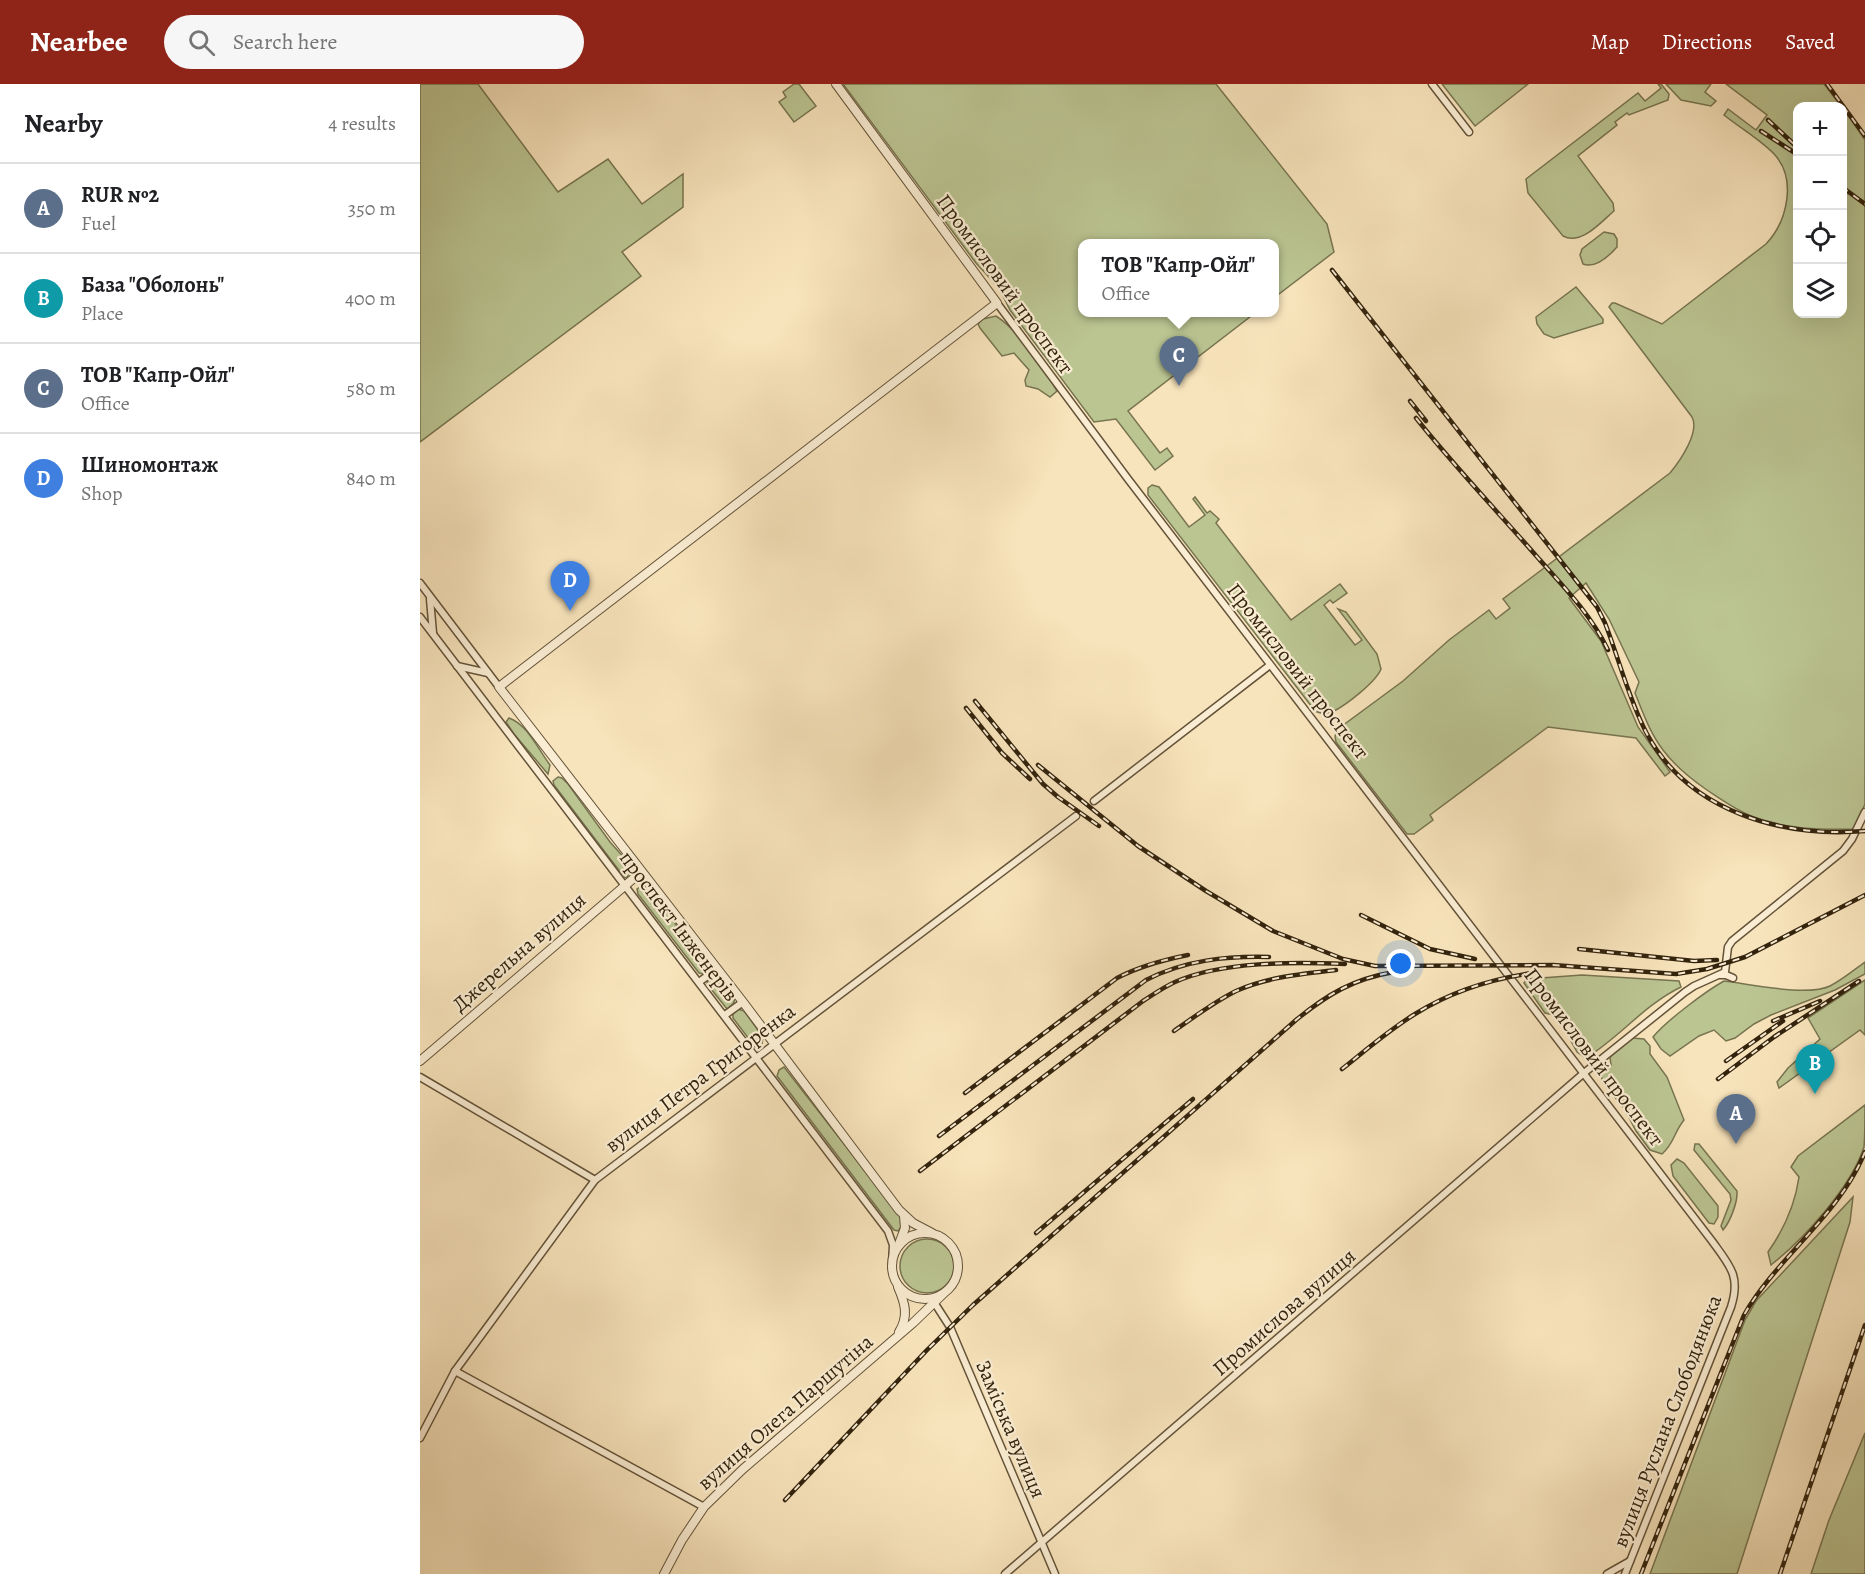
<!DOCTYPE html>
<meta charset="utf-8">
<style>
:root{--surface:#fff;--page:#f6f6f6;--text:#202124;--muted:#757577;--line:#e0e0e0;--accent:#8f2418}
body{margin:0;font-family:Alegreya,serif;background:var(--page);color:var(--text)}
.controls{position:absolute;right:18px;top:18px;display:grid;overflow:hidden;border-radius:12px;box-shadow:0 6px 24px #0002}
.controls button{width:54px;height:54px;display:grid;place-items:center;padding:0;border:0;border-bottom:2px solid var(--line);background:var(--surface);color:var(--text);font:30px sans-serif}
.you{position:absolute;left:981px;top:880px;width:21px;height:21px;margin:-15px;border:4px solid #fff;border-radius:50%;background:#1a73e8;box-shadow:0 0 0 9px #1a73e833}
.badge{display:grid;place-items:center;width:39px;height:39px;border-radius:50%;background:var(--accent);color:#fff;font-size:20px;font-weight:700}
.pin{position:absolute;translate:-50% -50px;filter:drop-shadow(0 2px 3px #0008)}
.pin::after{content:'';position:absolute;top:32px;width:21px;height:18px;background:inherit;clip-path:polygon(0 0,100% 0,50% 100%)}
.popup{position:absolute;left:658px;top:155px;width:201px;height:78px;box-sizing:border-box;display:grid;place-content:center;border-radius:12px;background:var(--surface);filter:drop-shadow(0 2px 4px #0005);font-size:20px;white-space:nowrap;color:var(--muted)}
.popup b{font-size:22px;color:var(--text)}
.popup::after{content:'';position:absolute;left:50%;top:100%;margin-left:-12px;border:12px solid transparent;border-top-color:var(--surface)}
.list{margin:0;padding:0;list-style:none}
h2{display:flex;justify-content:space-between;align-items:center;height:78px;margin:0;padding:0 24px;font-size:26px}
h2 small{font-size:20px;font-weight:400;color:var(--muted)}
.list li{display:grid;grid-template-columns:39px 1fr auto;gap:18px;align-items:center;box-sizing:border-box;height:90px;padding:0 24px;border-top:2px solid var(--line)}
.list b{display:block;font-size:22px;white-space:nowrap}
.list p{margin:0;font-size:20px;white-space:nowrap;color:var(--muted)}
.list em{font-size:20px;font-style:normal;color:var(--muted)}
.icon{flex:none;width:33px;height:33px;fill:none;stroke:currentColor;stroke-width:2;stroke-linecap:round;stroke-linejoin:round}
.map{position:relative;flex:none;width:1445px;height:1490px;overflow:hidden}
header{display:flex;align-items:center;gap:36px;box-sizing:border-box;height:84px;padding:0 30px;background:var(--accent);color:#fff}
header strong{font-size:28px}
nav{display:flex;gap:33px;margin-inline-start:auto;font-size:21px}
.search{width:420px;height:54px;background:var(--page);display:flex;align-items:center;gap:15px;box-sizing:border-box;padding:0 21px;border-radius:33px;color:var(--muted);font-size:22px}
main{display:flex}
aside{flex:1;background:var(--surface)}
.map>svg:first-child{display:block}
.green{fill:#bbc592;stroke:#777450;stroke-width:1.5}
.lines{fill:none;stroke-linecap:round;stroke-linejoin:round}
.minor-casing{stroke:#645339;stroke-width:9}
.tertiary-casing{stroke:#645339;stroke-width:10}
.minor{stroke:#faedd3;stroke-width:6}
.tertiary{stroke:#faedd3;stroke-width:8}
.rail-casing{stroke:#33230d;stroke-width:4.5}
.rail{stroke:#faedd3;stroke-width:2;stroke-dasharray:7;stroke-linecap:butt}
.labels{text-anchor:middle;stroke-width:4.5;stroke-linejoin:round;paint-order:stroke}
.street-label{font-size:21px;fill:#33230d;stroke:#faedd3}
</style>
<header>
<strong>Nearbee</strong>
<div class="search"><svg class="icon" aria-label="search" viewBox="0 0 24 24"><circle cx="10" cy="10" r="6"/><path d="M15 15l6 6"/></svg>Search here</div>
<nav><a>Map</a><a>Directions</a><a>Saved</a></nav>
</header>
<main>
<aside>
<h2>Nearby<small>4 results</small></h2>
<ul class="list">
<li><span class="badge" style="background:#5c6f8a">A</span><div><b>RUR №2</b><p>Fuel</p></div><em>350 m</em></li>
<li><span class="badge" style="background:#0f9aa8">B</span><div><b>База &quot;Оболонь&quot;</b><p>Place</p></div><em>400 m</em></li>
<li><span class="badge" style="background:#5c6f8a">C</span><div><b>ТОВ &quot;Капр-Ойл&quot;</b><p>Office</p></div><em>580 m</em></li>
<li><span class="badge" style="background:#3f7fe0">D</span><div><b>Шиномонтаж</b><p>Shop</p></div><em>840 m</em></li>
</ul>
</aside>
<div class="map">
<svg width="1445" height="1490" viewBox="0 0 1445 1490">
<rect width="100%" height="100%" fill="#f8e4bc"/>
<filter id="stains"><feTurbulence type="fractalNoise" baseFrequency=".00333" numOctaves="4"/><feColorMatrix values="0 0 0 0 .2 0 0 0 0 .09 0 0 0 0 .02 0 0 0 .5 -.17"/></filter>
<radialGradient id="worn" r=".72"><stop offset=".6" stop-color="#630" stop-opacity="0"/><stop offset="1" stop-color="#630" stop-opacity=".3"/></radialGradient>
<g class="green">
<path d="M0 0H58L138 108 188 75 222 120 263 90V123L202 168 221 192 0 358Z"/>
<path d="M374 0H379L396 22 374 38 359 18 366 13 363 8Z"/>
<path d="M423 0H796L907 140 914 168 855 213V160H663V228L835 229 708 327 740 369 747 364 753 372 735 386 696 335 674 338 590 226 579 204 556 179Z"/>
<path d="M1022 0H1108L1055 42Z"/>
<path d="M1238 0H1241L1249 10 1248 16 1209 31 1207 29 1195 38 1197 41 1158 72 1193 119 1194 127C1181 138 1161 162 1143 152L1108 109 1106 95 1218 9 1225 17 1241 4Z"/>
<path d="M1246 0H1291L1285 8 1296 17 1291 22 1261 16Z"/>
<path d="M1306 0H1404L1421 22H1378V230H1422L1423 24 1445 56V720L1434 745C1401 746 1365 745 1334 733 1317 727 1302 716 1287 706 1271 695 1255 682 1243 666 1230 649 1223 629 1215 609L1219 598 1189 535 1166 499 1149 514 1181 557 1218 643 1250 688 1245 692 1216 654 1128 643 1010 731 1013 736 994 750H987L916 658 915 652 918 645 983 597 1029 556 1069 526 1076 535 1090 524 1083 515 1250 389C1260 377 1280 348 1272 333L1189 223 1192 219H1195L1242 240 1346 160C1367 138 1377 96 1355 71 1341 56 1320 44 1304 31L1308 25 1336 46 1347 31Z"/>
<path d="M1184 148 1194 150 1197 155V163C1189 172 1176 185 1163 180L1160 171 1162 165Z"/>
<path d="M1156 203 1183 235V239L1134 254 1124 250 1117 240 1116 233Z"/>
<path d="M576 232C599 247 623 283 637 307L630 313 618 305 606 302 605 296 609 286 594 269 582 272 560 244 558 240 563 235Z"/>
<path d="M732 401 739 403 769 443 785 431 773 415 775 413 787 429 790 427 799 435 796 439 871 536 920 500 927 509 913 519 910 516 904 521 935 561 942 556 918 525 926 528 957 570 961 585C956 598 926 621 914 627 907 630 901 630 895 627L728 411V404Z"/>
<path d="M89 634C107 640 118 665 130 681L128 690 94 650 86 638Z"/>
<path d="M138 693 142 694 148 700 190 758 208 778 210 786 207 794 204 793 134 701 133 697Z"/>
<path d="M223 801 234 810 257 842 289 880V885L283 890 279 889 218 810 217 805Z"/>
<path d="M1445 878V890L1415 906 1351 931 1334 940 1315 954 1306 957 1294 946 1279 952 1250 972 1241 965 1233 953C1246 937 1286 907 1304 897 1331 900 1387 913 1410 902 1422 896 1434 886 1445 878Z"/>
<path d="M295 890H297L315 915 313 920 307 925 287 900 288 896Z"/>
<path d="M1162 891 1259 897 1261 903C1224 921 1200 953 1166 974L1157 968 1151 957 1156 944 1148 934 1125 929 1104 899 1107 895Z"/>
<path d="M1445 896V951L1440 946 1359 1004 1357 998 1368 984 1400 955 1388 934Z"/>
<path d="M318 925 324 927 343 953 342 961 335 963 313 934V930Z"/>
<path d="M1212 954 1224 955 1230 962V970L1247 993 1264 1036C1254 1048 1254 1060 1242 1070L1230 1066 1216 1047 1204 1024 1183 999 1181 991 1191 981 1190 973Z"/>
<path d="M364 983 481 1133V1143L478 1147 474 1146 357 992 359 986Z"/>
<path d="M1445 1021C1445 1034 1445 1051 1444 1063 1431 1103 1384 1155 1351 1181L1348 1168C1365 1144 1375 1121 1379 1093L1371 1083 1378 1072Z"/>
<path d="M1275 1060H1279L1317 1107C1318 1118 1310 1138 1303 1146L1301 1142 1311 1116 1310 1110 1274 1066Z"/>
<path d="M1257 1075 1264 1079 1298 1122V1133L1294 1140 1289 1139 1253 1092 1251 1081Z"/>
<path d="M1433 1113 1430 1138 1317 1490H1230L1325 1236 1336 1217Z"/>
<circle cx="507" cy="1182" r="27"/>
<path d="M1445 1349V1490H1391L1409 1436Z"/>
</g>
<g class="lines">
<defs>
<g id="minor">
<path d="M1012 0 1049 48"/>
<path d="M577 219 708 395 1292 1157C1310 1182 1321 1192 1311 1223L1205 1490"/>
<path d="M0 499 79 603"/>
<path d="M10 515 13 549"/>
<path d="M0 533 468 1147 473 1161 472 1180"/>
<path d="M37 582 68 589"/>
<path d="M674 717 850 581"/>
<path d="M1301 891H1306L1313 894"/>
<path d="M279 898 297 885"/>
<path d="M305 931 323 918"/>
<path d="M0 993 175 1096"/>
<path d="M512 1215 530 1243 635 1490"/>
<path d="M35 1287 284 1423"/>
<path d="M0 1354 35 1287 175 1096 656 732"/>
<path d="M585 1490 1164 989 1265 908 1274 902 1305 888 1308 863 1312 857 1423 767 1432 755 1445 728"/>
<path d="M1187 1490 1210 1477"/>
</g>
<g id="tertiary">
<path d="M416 0 577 219 79 603 323 918 479 1126 493 1139 512 1149"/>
<path d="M0 977 221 788"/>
<circle cx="505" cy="1182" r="33"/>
<path d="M479 1160 485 1144 484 1132"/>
<path d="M478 1203C485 1219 489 1232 479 1248"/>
<path d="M244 1490 262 1456 284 1423 323 1385 493 1239 523 1210"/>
</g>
</defs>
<use href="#minor" class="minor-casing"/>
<use href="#tertiary" class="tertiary-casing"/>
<use href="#minor" class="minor"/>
<use href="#tertiary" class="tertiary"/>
<defs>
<g id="rail">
<path d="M1407 0 1445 52"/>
<path d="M1348 36 1378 64"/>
<path d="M1341 47 1378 71"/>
<path d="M1422 103 1445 120"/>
<path d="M912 186 1177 523 1185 539C1199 575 1209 616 1227 650 1269 728 1363 754 1445 747"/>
<path d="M990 317 1006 337"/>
<path d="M996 334C1035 383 1078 428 1119 475 1145 504 1171 531 1188 566"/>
<path d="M555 617 623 700 638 713 679 742"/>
<path d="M546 624 582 669 610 695"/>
<path d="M618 681 718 762 786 807 853 847 923 875 955 882 1133 881 1256 890 1287 885 1325 873 1445 811"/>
<path d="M941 831 1010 865 1055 875"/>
<path d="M1159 865 1274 877 1297 876"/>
<path d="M1353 937 1400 917"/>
<path d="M754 947C774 933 794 918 816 907 847 893 882 890 916 886"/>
<path d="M1306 977 1363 937"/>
<path d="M922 985C946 966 969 946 995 930 1030 908 1071 895 1112 889"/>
<path d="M1298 995 1354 953 1439 897"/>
<path d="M545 1009 697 894C720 882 743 876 768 871"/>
<path d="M519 1052 726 896C765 876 806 872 849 873"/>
<path d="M500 1087 723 917C734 910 744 903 755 898 802 877 875 878 925 880"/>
<path d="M616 1149 773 1015"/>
<path d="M365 1416 507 1266 553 1221 876 936C908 910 933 895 974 888"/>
<path d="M1221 1490 1324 1231C1358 1172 1419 1132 1445 1068"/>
<path d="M1360 1490 1445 1241"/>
</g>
</defs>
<use href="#rail" class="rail-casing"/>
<use href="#rail" class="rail"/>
</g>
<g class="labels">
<g class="street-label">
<text transform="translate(585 200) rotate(54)" y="7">Промисловий проспект</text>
<text transform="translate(878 587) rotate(52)" y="7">Промисловий проспект</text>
<text transform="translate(259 842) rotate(53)" y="7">проспект Інженерів</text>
<text transform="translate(99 868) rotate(-41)" y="7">Джерельна вулиця</text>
<text transform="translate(1174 973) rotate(53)" y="7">Промисловий проспект</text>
<text transform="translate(280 994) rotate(-37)" y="7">вулиця Петра Григоренка</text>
<text transform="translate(864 1228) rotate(-41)" y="7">Промислова вулиця</text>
<text transform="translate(365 1328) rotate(-41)" y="7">вулиця Олега Паршутіна</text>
<text transform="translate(1247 1337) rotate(-69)" y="7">вулиця Руслана Слободянюка</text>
<text transform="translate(591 1345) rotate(67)" y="7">Заміська вулиця</text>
</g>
</g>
<rect width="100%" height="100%" filter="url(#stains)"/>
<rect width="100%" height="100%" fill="url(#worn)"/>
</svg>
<div class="controls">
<button>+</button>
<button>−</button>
<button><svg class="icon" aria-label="locate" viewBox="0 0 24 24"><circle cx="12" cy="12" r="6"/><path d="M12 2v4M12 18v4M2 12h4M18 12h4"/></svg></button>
<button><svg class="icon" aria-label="layers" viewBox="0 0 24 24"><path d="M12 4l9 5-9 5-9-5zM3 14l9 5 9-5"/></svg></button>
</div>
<div class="you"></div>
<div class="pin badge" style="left:1316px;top:1060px;background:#5c6f8a">A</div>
<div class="pin badge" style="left:1395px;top:1010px;background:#0f9aa8">B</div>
<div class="pin badge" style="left:759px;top:302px;background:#5c6f8a">C</div>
<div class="popup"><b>ТОВ &quot;Капр-Ойл&quot;</b>Office</div>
<div class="pin badge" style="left:150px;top:527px;background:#3f7fe0">D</div>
</div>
</main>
